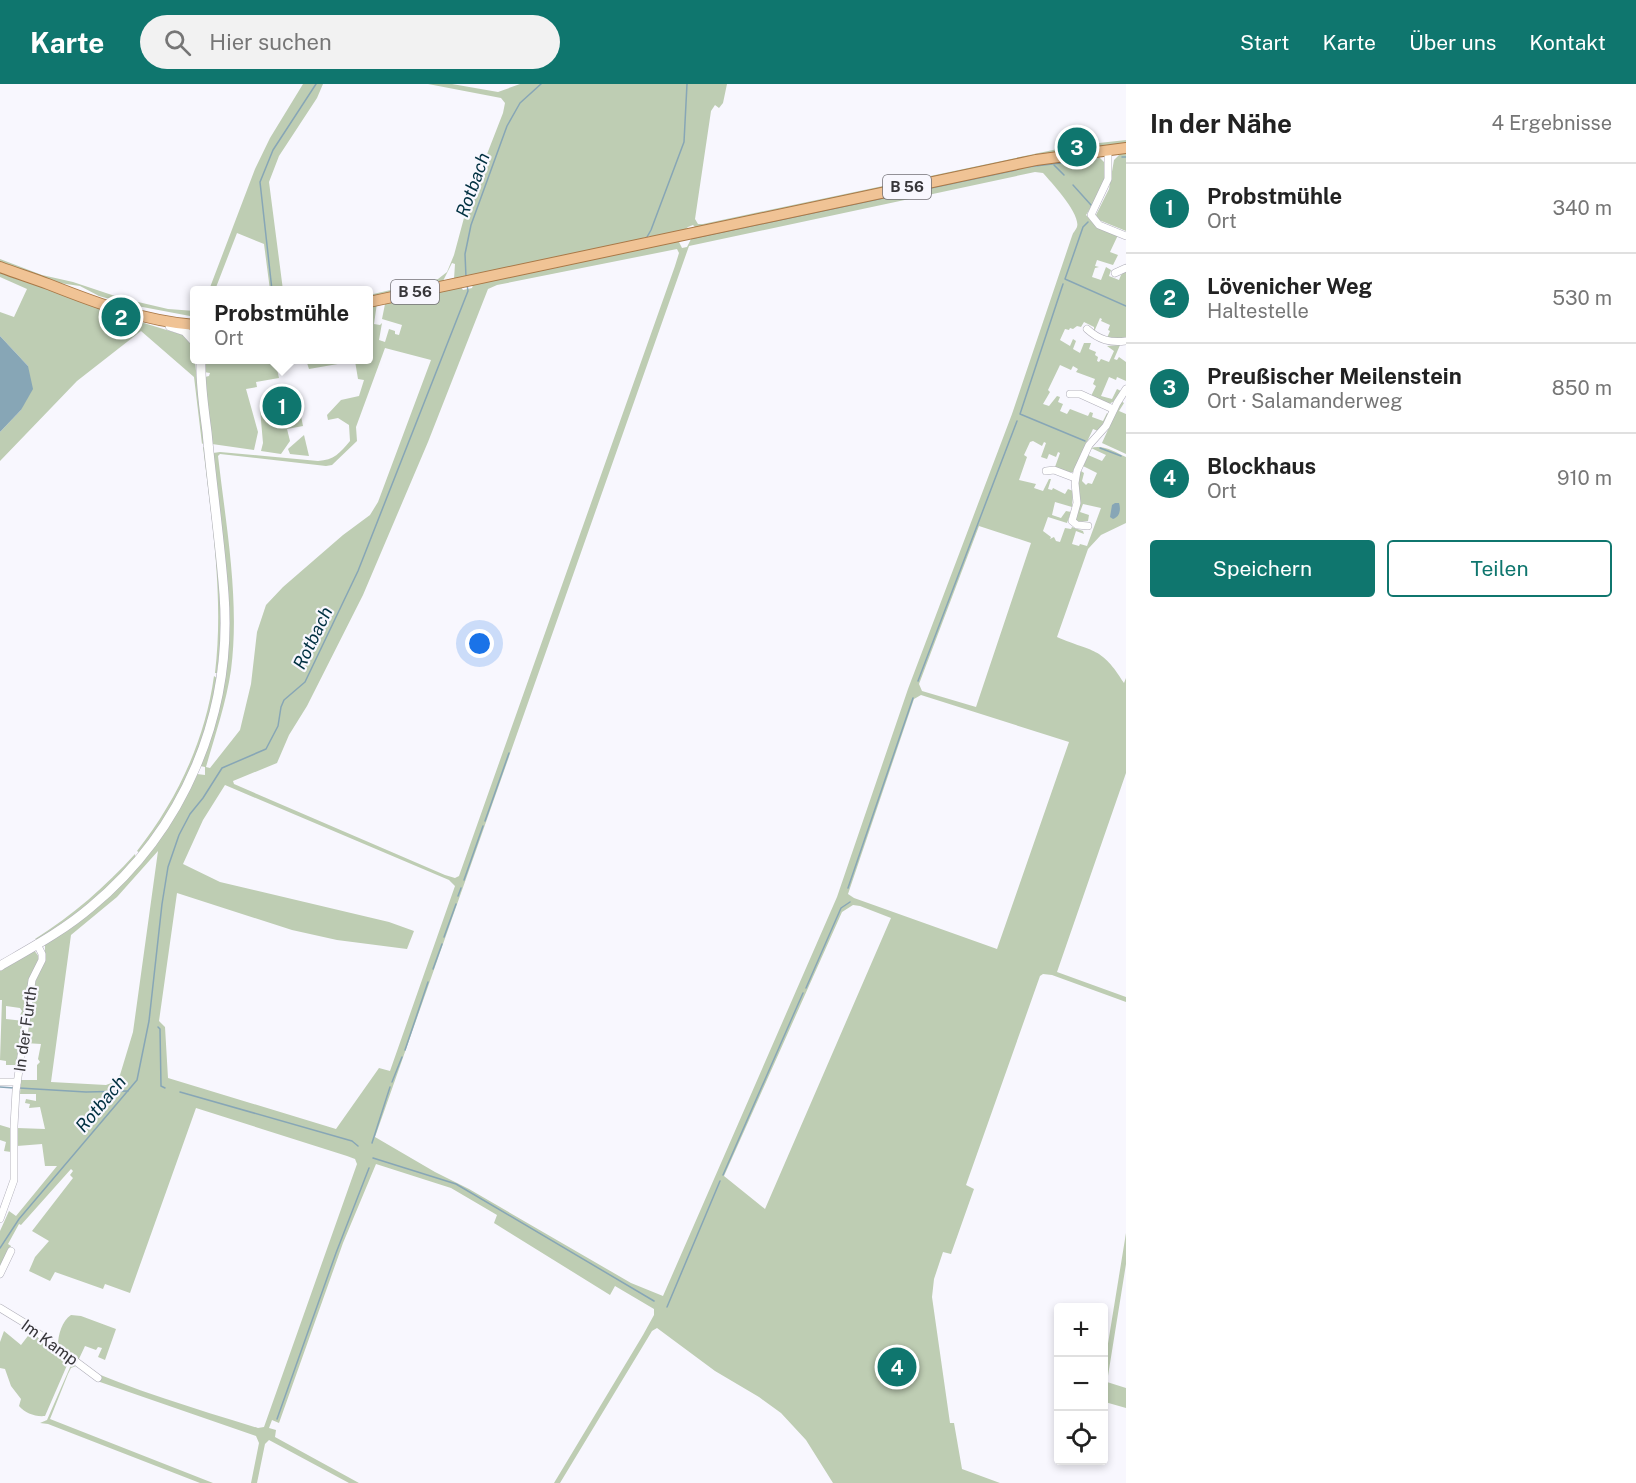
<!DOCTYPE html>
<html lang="de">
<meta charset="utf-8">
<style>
:root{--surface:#fff;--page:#f2f2f2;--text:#222;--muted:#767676;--line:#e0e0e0;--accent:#0f766e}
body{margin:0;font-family:"Public Sans",sans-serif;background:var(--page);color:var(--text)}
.controls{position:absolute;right:18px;bottom:18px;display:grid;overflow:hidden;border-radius:6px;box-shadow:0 3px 9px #0003}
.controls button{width:54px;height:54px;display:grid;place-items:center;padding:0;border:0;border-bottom:2px solid var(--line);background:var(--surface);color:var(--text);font:30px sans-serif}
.you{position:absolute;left:480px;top:560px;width:21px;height:21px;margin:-15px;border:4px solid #fff;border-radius:50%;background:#1a73e8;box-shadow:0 0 0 9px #1a73e833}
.badge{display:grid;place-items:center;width:39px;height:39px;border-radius:50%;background:var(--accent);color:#fff;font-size:20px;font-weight:700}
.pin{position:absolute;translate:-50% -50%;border:3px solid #fff;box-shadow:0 2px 6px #0006}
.popup{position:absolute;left:190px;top:202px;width:183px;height:78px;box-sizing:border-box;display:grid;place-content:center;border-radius:6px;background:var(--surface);filter:drop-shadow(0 2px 4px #0005);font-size:20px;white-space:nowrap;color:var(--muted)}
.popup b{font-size:22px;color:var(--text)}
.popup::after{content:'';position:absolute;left:50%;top:100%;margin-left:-12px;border:12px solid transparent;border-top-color:var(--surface)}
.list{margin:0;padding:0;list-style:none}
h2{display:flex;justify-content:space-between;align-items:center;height:78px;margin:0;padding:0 24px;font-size:26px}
h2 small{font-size:20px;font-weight:400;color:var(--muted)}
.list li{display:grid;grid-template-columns:39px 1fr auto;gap:18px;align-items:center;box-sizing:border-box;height:90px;padding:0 24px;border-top:2px solid var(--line)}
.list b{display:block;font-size:22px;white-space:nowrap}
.list p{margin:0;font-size:20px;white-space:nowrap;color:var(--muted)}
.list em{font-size:20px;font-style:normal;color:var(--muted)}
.actions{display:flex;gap:12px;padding:18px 24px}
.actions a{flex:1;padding:14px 0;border:2px solid var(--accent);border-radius:6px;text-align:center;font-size:21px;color:var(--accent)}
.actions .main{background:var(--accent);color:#fff}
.icon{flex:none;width:33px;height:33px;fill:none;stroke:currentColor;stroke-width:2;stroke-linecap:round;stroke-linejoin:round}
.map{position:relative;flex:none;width:1126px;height:1399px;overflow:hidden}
header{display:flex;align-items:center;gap:36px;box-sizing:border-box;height:84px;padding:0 30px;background:var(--accent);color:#fff}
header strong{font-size:28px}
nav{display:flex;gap:33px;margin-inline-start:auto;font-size:21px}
.search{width:420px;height:54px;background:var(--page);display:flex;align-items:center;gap:15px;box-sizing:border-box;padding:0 21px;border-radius:33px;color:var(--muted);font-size:22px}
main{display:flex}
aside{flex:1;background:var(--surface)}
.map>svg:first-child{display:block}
.green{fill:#becdb3;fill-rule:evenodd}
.water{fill:#87a6b6}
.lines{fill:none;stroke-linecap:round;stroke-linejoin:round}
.stream{stroke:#87a6b6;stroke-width:1.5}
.minor-casing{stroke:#b0afb9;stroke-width:8}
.tertiary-casing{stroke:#b0afb9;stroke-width:10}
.primary-casing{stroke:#a97847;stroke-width:12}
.minor{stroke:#fff;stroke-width:7}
.tertiary{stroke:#fff;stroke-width:9}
.primary{stroke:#f0c395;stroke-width:10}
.labels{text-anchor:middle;stroke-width:4.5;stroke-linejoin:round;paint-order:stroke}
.shield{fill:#f8f7fe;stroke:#717075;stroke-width:1.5}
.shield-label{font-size:15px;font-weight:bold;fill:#37363a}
.street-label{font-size:16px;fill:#37363a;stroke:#f8f7fe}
.water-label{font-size:18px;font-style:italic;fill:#003041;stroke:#f8f7fe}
</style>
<header>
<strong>Karte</strong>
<div class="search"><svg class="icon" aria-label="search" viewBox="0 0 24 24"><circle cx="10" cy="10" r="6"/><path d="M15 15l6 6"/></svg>Hier suchen</div>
<nav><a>Start</a><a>Karte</a><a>Über uns</a><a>Kontakt</a></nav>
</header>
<main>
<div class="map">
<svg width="1126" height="1399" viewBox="0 0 1126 1399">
<rect width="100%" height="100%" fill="#f8f7fe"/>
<g class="green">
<path d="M303 0H323L317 14 279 72 269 98 283 206H270L264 160 237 149 215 206H209L255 85 270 54Z"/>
<path d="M428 0H452L498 8 520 0H727L723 19 719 24 715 21 711 27 695 135 698 140H703L1072 62 1126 56V59L1051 69 696 144 693 141 688 143 684 147 650 154V152L643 154V156L459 194 454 195 455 180 452 179 442 199 369 214V211L438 195 447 188 454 171 468 119 503 29 505 19 501 14Z"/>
<path d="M1126 69V147L1099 136 1096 131 1109 105 1114 76 1120 70Z"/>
<path d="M1098 72 1105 79C1108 97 1096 116 1086 131L1094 140 1118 151 1110 168 1118 171 1113 181 1097 176 1095 182 1099 183 1095 184 1092 193 1101 196 1106 183 1111 186 1109 192 1119 196 1121 191 1126 187V254L1113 256 1107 254 1110 247 1108 246 1110 241 1101 237 1102 235 1100 234 1094 248V243L1084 238 1081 243 1077 242 1073 245 1070 244 1069 246 1065 245 1060 256 1070 262 1073 255 1076 257 1073 265 1080 269 1084 259H1091L1089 265 1096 268 1095 271 1098 273 1097 277 1099 278 1101 275 1109 278 1114 267 1107 262 1120 261 1114 275 1117 276 1119 273 1126 278V297L1117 293 1116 296 1109 293 1101 312 1112 315 1117 305 1121 307 1113 318 1108 320 1091 312 1096 302 1093 300 1095 295 1076 288 1078 285 1073 282 1071 286 1060 281 1048 306 1050 308 1043 320 1049 322 1057 312 1060 313 1058 318 1063 320 1060 327 1067 330 1070 325 1088 332 1090 328 1093 329 1092 333 1103 337 1107 329 1108 330 1103 342 1098 347 1093 345 1073 388H1069L1055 383 1060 369 1058 368 1056 373 1049 370 1047 375 1041 373 1046 359 1044 358 1042 362 1033 357 1030 358 1024 371 1027 373 1019 396 1036 400 1034 404 1043 407 1049 395H1051L1048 405 1052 406 1053 404 1065 410 1068 405 1073 407 1072 423 1055 418 1052 431 1061 434 1066 427 1071 428 1067 439 1048 433 1043 447 1051 453 1050 455 1054 453 1056 457 1060 458 1065 444 1071 445 1072 443 1083 447 1084 450 1076 447 1072 460 1079 462 1080 460 1087 462 1101 424 1083 420 1080 428 1089 431 1088 437 1078 438 1076 436 1078 394 1081 387 1084 389 1082 397 1086 401 1088 399 1092 400 1097 389 1083 382 1088 371 1102 377 1106 371 1091 364C1103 360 1115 368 1126 373V439L1101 451 1088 465 1057 553C1094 569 1101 562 1124 599L1126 594V689L1057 888 1126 913V918L1052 891 1043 890 1040 892 966 1101 974 1105 951 1170 943 1168 934 1195 932 1213 950 1339H954L962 1385 1000 1399H833L806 1356 781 1329 759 1313 715 1287 657 1244 652 1247 560 1399H554L643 1251 654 1231V1225L615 1202 610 1211 494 1139 497 1131 451 1104 376 1080 343 1159 279 1339 272 1336 269 1344 276 1346 275 1353 359 1399H349L269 1356 265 1360 257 1399H251L259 1359 256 1352 100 1298 76 1282 71 1284 68 1290 50 1335 213 1399H200L48 1340 40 1339 47 1336 71 1281 74 1280C133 1306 196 1325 258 1344L264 1343 357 1080 355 1075 347 1072 196 1024 130 1209 105 1200 103 1205 55 1188 50 1197 29 1187 35 1173 49 1157 32 1147 73 1094 70 1091 73 1087 71 1085 21 1141 19 1140 8 1160 11 1162 0 1183V1147L9 1127 16 1132 57 1082H45L42 1060 17 1062V1044L45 1045 40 1023 29 1024 30 1020 25 1019 26 1015 36 1017V1010H20L21 996H37V981L40 978 38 975 41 960 25 959 33 896 45 878V860L110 810 197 690 205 691V683L200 682 226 570 213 369 220 368 318 377C334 376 340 369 350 357L349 341 338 334 328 336 327 331 341 316 359 312 364 296 358 295 355 277 309 285 307 279 302 276H369V220L377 219 374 240 380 241 382 239 379 256 385 258 389 245 395 247V250L399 251 402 241 382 235 385 220 432 210V208L461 203 463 206 472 204 473 201 678 156 682 164 687 163 692 153 1028 81ZM1035 88 1043 89C1051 98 1081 130 1077 143 1076 146 1073 148 1072 152L1012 330 908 605 837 813 663 1212 631 1199 469 1105 435 1088 375 1053 689 162ZM677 165 679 169 675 182 459 792 455 794 445 791 234 700 233 697 277 679 289 651 307 622 363 511 428 358 488 205 497 201ZM385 264 431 276 378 418 370 431 343 451 283 503 266 521 257 548 251 600 240 646 210 684 206 683C215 651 226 620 231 586 240 516 226 442 218 372L220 370 326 382 332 381 357 357 356 343ZM979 442 1031 459 976 623 922 607 919 600ZM921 611 1069 658 997 865 854 814 848 810 914 615ZM225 701 449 796 455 802 390 987 379 984 336 1045 168 994 165 943 159 937 177 809 292 846 337 856 407 865 414 847 389 838 220 798 183 780 203 736ZM158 767 133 948 120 991 114 998 106 1001 51 998 71 851 117 813ZM853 821 860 822 891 834 765 1125 724 1092 842 828Z"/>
<path d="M0 175 42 191 73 198 121 214 168 225 195 227V230L190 232 132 221 99 212 80 202 52 198 0 179Z"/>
<path d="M0 186 93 220 111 229 183 251 192 259 193 263 205 358 202 360 194 293 141 247 77 297 0 377V348L21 326 28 282 0 252V228L14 233 27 205 0 193Z"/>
<path d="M203 276H275L279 294 256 298 257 303 246 305 258 348 254 366 212 360 205 293 209 292 210 289 204 288Z"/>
<path d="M1121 317 1124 319 1119 327 1126 330V370L1102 359Z"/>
<path d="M299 322 303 342 287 345 290 357 281 370 261 367 263 359 260 325H263L264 328Z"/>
<path d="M304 351 309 372 290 370 288 365Z"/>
<path d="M203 363 205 364 220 502 222 544 217 589H215C224 514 212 438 203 363Z"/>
<path d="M214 592 218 595 205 649 180 711 140 769 137 767C177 716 205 657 214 592Z"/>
<path d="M135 770 136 775 89 822 38 856 35 855C73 831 105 803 135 770Z"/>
<path d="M34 866 39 873 24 932 19 933 22 927 20 924 6 922V935L24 937 17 981H6V977L0 976 2 916H0V885Z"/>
<path d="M0 1041 10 1044 11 1068 4 1067 6 1058 0 1056Z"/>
<path d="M1126 1149V1180L1107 1298 1126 1304V1324L1105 1318 1104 1326V1284Z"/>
<path d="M71 1231 81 1232 116 1245 105 1276 98 1273 102 1264 98 1263 96 1266 85 1262 78 1277 58 1261C58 1251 62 1237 71 1231Z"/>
<path d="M4 1247 21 1261 31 1248 67 1275 68 1279 45 1332C35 1333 25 1329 19 1322L21 1315 11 1302 5 1285 0 1284V1258Z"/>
</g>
<g class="water">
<path d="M0 252 28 282 33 305 21 326 0 348Z"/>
<path d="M1115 419H1119C1121 425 1120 433 1113 435L1110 433 1112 421Z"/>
</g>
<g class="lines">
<g class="stream">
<path d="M1122 73H1126"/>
<path d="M1054 81 1064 91"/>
<path d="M1027 83 1094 75"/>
<path d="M1073 101 1091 121"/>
<path d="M1088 138 1083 143 1065 195 1126 222"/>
<path d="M647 153 651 146 684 58 687 0"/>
<path d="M694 154 1016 86"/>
<path d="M466 193 465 170 471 141 507 42 520 19 541 0"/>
<path d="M1063 200 1020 330 1085 357"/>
<path d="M272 206 260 98 273 66 316 0"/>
<path d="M1100 364 1121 372"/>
<path d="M918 597 1017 337"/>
<path d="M485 737 509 669"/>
<path d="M464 796 483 742"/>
<path d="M848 804 913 614"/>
<path d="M458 812 461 804"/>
<path d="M444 853 456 820"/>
<path d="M433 885 442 860"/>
<path d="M806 904 841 824 850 818"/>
<path d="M158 943 160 945 161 1002 165 1004"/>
<path d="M405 966 428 898"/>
<path d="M392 998 402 973"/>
<path d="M0 1003 14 1004"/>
<path d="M19 1004 86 1008 128 1007"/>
<path d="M180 1008 352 1057 358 1062"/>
<path d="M372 1059 390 1003"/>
<path d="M373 1074 456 1100 654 1217"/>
<path d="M723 1091 803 909"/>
<path d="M0 1164 19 1135 137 996 149 937 162 820 168 783 179 751 190 730 203 714 222 684 266 665 278 642 281 623 284 616 305 598 358 487 468 207 467 201"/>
<path d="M667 1223 720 1097"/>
<path d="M277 1335 336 1169 369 1084"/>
</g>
<defs>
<g id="minor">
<path d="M1108 66V95L1091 131 1099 141 1126 152"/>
<path d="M1115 189 1126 184"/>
<path d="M1087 245C1099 256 1110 259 1126 257"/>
<path d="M1070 310H1080L1113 325"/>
<path d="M1046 387 1054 386 1075 394"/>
<path d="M1088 442 1077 441 1072 437 1077 419 1075 399 1077 387 1089 361 1106 342 1117 319 1126 305"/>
<path d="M0 998H17"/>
<path d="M0 1135 14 1096V1042L16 1007 32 896 42 876V870L37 860"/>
<path d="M0 1190 11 1167"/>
<path d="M0 1224 23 1238 98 1294"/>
</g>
<g id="tertiary">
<path d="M170 242 185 247 195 258"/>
<path d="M0 882C31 864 63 847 91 823 184 746 233 630 224 510 220 456 212 402 207 348 204 324 200 300 201 276"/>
</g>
<g id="primary">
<path d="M0 183C16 189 32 194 48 200 96 219 144 237 195 241"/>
<path d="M369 218 1036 76 1126 64"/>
</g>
</defs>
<use href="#minor" class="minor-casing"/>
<use href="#tertiary" class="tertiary-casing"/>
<use href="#primary" class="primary-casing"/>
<use href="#minor" class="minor"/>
<use href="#tertiary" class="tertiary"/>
<use href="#primary" class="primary"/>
</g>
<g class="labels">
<g class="shield">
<rect x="883" y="91" width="48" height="24" rx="4.5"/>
<rect x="391" y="196" width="48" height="24" rx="4.5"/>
</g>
<g class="shield-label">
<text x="907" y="108">B 56</text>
<text x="415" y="213">B 56</text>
</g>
<g class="street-label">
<text transform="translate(25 945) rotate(-82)" y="6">In der Furth</text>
<text transform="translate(50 1258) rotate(36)" y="6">Im Kamp</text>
</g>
<g class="water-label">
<text transform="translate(473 101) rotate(-70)" y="6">Rotbach</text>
<text transform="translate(313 554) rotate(-64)" y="6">Rotbach</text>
<text transform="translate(101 1020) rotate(-50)" y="6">Rotbach</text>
</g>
</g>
</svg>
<div class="controls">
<button>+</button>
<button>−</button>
<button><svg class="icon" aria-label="locate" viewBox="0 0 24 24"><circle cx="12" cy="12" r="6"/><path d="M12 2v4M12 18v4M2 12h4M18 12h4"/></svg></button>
</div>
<div class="you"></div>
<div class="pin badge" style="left:282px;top:322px">1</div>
<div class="popup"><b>Probstmühle</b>Ort</div>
<div class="pin badge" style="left:121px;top:233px">2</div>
<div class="pin badge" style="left:1077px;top:63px">3</div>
<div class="pin badge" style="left:897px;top:1283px">4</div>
</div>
<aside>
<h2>In der Nähe<small>4 Ergebnisse</small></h2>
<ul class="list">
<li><span class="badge">1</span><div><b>Probstmühle</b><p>Ort</p></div><em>340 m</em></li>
<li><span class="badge">2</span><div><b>Lövenicher Weg</b><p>Haltestelle</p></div><em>530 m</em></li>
<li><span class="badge">3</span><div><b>Preußischer Meilenstein</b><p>Ort · Salamanderweg</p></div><em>850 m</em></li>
<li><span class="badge">4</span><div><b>Blockhaus</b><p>Ort</p></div><em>910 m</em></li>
</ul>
<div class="actions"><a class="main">Speichern</a><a>Teilen</a></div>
</aside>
</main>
